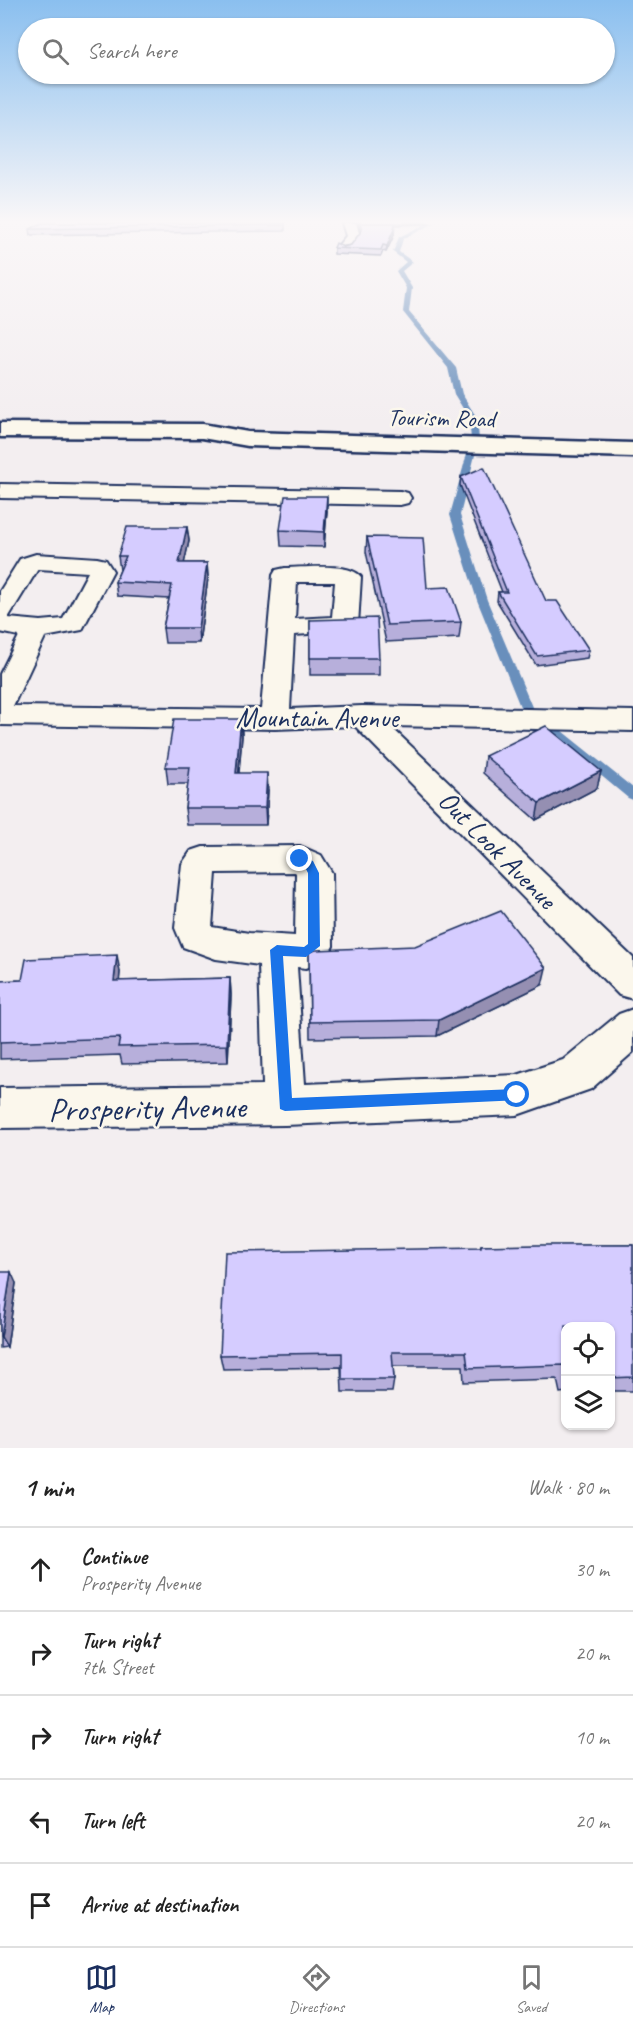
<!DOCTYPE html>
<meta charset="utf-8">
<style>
:root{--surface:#fff;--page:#f6f6f6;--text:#222;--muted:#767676;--line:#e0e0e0;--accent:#1b2f5e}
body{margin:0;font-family:Caveat,sans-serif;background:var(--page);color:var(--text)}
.controls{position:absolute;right:18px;bottom:18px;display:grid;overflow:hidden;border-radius:12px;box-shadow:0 2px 4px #0004}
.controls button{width:54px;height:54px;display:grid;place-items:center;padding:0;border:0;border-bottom:2px solid var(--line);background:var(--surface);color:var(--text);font:30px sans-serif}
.stop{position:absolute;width:18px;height:18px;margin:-14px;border:4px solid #1a73e8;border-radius:50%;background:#fff}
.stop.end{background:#1a73e8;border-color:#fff;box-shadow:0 2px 6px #0008}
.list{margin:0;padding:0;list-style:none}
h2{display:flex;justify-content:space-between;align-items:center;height:78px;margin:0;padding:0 24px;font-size:26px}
h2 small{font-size:20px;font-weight:400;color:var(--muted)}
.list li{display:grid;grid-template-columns:39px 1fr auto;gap:18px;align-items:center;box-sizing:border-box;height:84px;padding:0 24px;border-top:2px solid var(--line)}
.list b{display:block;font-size:22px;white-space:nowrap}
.list p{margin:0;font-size:20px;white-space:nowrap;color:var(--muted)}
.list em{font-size:20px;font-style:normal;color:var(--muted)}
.icon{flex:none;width:33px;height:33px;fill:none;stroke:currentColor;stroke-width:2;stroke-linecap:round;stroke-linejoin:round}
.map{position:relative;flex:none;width:633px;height:1448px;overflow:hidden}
.search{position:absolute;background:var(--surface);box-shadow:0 2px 4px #0004;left:18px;right:18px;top:18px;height:66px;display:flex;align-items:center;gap:15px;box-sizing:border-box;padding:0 21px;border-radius:33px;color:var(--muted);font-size:22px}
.sheet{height:498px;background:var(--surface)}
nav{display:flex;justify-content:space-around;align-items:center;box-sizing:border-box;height:84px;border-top:2px solid var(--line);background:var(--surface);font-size:16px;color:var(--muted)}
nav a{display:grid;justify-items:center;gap:3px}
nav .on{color:var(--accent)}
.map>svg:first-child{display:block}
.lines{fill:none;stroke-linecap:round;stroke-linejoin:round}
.stream{fill:#698fbc;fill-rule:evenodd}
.minor-casing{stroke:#1b2f5e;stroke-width:4}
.secondary-casing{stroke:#1b2f5e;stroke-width:5}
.minor{fill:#fbf7ec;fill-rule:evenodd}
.secondary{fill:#fbf7ec;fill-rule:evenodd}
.wall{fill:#b7afdb;stroke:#1b2f5e;stroke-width:1.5}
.shaded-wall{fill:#958fb2;stroke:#1b2f5e;stroke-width:1.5}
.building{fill:#d5ccff;stroke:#1b2f5e;stroke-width:1.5}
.route{fill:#1a73e8}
.labels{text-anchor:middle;stroke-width:5;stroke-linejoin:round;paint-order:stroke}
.far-street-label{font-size:24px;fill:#1b2f5e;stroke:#fbf7ec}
.street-label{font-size:28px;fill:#1b2f5e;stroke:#fbf7ec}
.near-street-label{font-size:33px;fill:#1b2f5e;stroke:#fbf7ec}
</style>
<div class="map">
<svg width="633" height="1448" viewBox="0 0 633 1448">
<rect width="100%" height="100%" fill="#f3eef0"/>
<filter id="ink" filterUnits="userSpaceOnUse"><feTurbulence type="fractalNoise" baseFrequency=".0167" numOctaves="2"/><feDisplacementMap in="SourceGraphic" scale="12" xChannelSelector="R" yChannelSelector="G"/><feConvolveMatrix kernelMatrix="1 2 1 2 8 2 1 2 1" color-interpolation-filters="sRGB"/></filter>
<g filter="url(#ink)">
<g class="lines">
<path class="stream" d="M428 223H435L403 239 399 252 413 262 402 271 412 288 409 312 456 368 462 394 477 418 479 439 460 515 487 600 532 707 633 788V800L628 798 521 709 477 600 450 515 471 439 469 418 454 394 448 368 403 312 406 288 396 271 406 262 393 252 399 237Z"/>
<defs>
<g id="minor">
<path d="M342 223H356L360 236 349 250 344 251 337 247 346 236Z"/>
<path d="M0 484 400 491 408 493 411 498 408 503 400 505 0 498Z"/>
<path d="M36 554 97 558 106 560 113 571 82 630 45 637 13 706 261 709 273 575 276 570 285 568C303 568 350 562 361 577L358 625 354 631 294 635 290 709 362 706 633 711V731L390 726 633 958V999L619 995 355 726 275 729 0 725V674L19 636 0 632V591L20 559ZM38 569 88 572 63 619 41 621 8 618ZM297 582H335L332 617 295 619Z"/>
<path d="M300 846 321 855 332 873 333 946 327 957 319 963 306 968 297 967 305 1084 517 1075 563 1060 619 1014 633 1009V1052L591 1089 517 1115 285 1125 0 1128V1088L263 1085 259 965 216 959 183 947 175 928 182 864 191 851 203 847ZM295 872 296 873 295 936 249 933 212 927 216 873Z"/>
</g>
<path id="secondary" d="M0 423 202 424 248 432 633 443V457L248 446 202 438 0 437Z"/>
</defs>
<use href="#minor" class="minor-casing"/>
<use href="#secondary" class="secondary-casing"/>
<use href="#minor" class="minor"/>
<use href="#secondary" class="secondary"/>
</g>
<g class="wall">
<path d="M285 223V231L31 235 30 229Z"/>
<path d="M358 223H430L429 224 395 225 394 235 386 252 383 251 381 256 334 254V248L351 245 361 232Z"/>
<path d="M461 477 546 601 589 650 587 658 536 665 497 601 498 592H502L460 485Z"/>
<path d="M327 511 324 547 281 546 280 530Z"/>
<path d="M187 527 189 541 184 563H207L208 578 199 643H165L163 628 169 599 117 596 115 582 120 570 118 556Z"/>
<path d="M367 537 427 588 461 622 459 638 386 642 366 552Z"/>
<path d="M310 620 379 658V675H310Z"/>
<path d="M241 719 242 736 239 773 268 790 266 825H187L185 808 188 784H168L166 767Z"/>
<path d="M485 756 601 771 597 788 536 820 483 773Z"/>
<path d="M309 952 542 985 437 1036 310 1038Z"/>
<path d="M120 972 119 981 230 978 231 995 228 1062 122 1064 120 1055 0 1059V981L22 980Z"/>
<path d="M633 1245V1391H610V1326H566V1392L560 1393 557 1379 464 1382 463 1366H393L394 1379 392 1392H342L341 1367 223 1369 220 1355 480 1248 481 1246Z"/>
<path d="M0 1272 16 1283 7 1347 0 1348Z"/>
</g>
<g class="shaded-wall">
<path d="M394 229V235L386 252 387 246Z"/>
<path d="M327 496V511L324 547V532Z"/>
<path d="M187 527 189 541 181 578 179 563Z"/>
<path d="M207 563 208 578 199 643 198 628Z"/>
<path d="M241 719 242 736 237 790 236 773Z"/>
<path d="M601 771 597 788 536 820 539 803Z"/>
<path d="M267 773 268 790 266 825 265 808Z"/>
<path d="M117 955 120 972 118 998 114 981Z"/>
<path d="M546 968 542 985 437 1036 439 1020Z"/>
<path d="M230 978 231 995 228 1062 227 1045Z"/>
<path d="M11 1272 16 1283 7 1347 1 1337Z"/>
</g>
<g class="building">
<path d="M42 223H285V225L30 229Z"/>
<path d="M360 223H395L394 229 387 246 383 245 381 250 334 248 336 243 343 247 351 245 362 230Z"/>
<path d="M484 467 546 601H557L589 650 537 656 498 592H507L461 477Z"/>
<path d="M285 496H327L324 532 280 530Z"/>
<path d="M127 527H187L179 563H207L198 628H163L172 585 115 582 126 556H118Z"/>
<path d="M367 537 423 538 427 588 449 587 461 622 387 625Z"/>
<path d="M377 618 379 658H310V620Z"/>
<path d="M174 719H241L236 773H267L265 808H185L190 767H166Z"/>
<path d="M546 726 601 771 539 803 485 756Z"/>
<path d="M501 911 546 968 439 1020 310 1022 309 952 316 950 415 946Z"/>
<path d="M117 955 114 981 230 978 227 1045 118 1047 120 1038 0 1042V981L22 980 26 959Z"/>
<path d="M538 1245H633V1377L610 1378V1326H566V1374L564 1365 468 1368 466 1352H392L394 1379H342V1353L220 1355 225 1252 481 1248V1246Z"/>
<path d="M0 1272H11L1 1337H0Z"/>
</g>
</g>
<linearGradient id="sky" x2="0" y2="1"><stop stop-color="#8abfef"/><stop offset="0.52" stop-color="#faf7f8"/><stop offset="1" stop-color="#faf7f8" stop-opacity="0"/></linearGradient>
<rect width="633" height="426" fill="url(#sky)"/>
<path class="route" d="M300 855 313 861 319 873 320 946 306 957 283 956 292 1098 517 1089 522 1091 524 1095 522 1100 285 1111 280 1109 270 950 277 945 304 947 308 944V873L305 867 295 859Z"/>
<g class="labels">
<g class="far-street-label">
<text transform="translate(441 418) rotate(1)" y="8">Tourism Road</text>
</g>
<g class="street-label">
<text x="317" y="727">Mountain Avenue</text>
<text transform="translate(498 849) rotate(45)" y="10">Out Look Avenue</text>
</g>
<g class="near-street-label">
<text transform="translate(147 1107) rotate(-1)" y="12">Prosperity Avenue</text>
</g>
</g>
</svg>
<div class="controls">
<button><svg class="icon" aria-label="locate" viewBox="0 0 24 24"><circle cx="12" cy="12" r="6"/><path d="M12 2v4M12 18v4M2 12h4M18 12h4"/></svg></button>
<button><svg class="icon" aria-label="layers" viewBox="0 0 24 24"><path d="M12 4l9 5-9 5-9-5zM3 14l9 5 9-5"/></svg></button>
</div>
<div class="stop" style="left:517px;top:1095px"></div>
<div class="stop end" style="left:300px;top:859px"></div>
<div class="search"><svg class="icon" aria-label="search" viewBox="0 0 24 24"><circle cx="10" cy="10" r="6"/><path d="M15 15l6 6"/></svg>Search here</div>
</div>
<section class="sheet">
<h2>1 min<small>Walk · 80 m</small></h2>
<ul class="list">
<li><svg class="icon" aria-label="ahead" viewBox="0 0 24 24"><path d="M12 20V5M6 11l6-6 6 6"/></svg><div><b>Continue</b><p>Prosperity Avenue</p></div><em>30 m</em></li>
<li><svg class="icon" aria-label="right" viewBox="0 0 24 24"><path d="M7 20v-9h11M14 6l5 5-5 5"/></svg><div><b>Turn right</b><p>7th Street</p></div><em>20 m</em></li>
<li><svg class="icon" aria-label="right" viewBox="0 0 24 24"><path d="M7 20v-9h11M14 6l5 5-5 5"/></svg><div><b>Turn right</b></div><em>10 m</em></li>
<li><svg class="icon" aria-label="left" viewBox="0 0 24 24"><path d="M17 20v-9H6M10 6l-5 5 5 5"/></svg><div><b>Turn left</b></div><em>20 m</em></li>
<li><svg class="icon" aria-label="arrive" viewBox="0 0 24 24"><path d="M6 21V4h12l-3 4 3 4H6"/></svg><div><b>Arrive at destination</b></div></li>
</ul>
</section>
<nav>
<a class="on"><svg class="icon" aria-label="map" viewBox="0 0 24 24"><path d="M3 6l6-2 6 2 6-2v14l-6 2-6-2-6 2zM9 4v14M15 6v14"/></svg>Map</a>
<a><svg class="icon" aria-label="directions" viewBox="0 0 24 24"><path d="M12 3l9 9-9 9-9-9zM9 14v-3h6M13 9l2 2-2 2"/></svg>Directions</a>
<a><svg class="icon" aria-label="saved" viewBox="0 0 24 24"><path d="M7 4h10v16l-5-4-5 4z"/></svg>Saved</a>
</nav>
